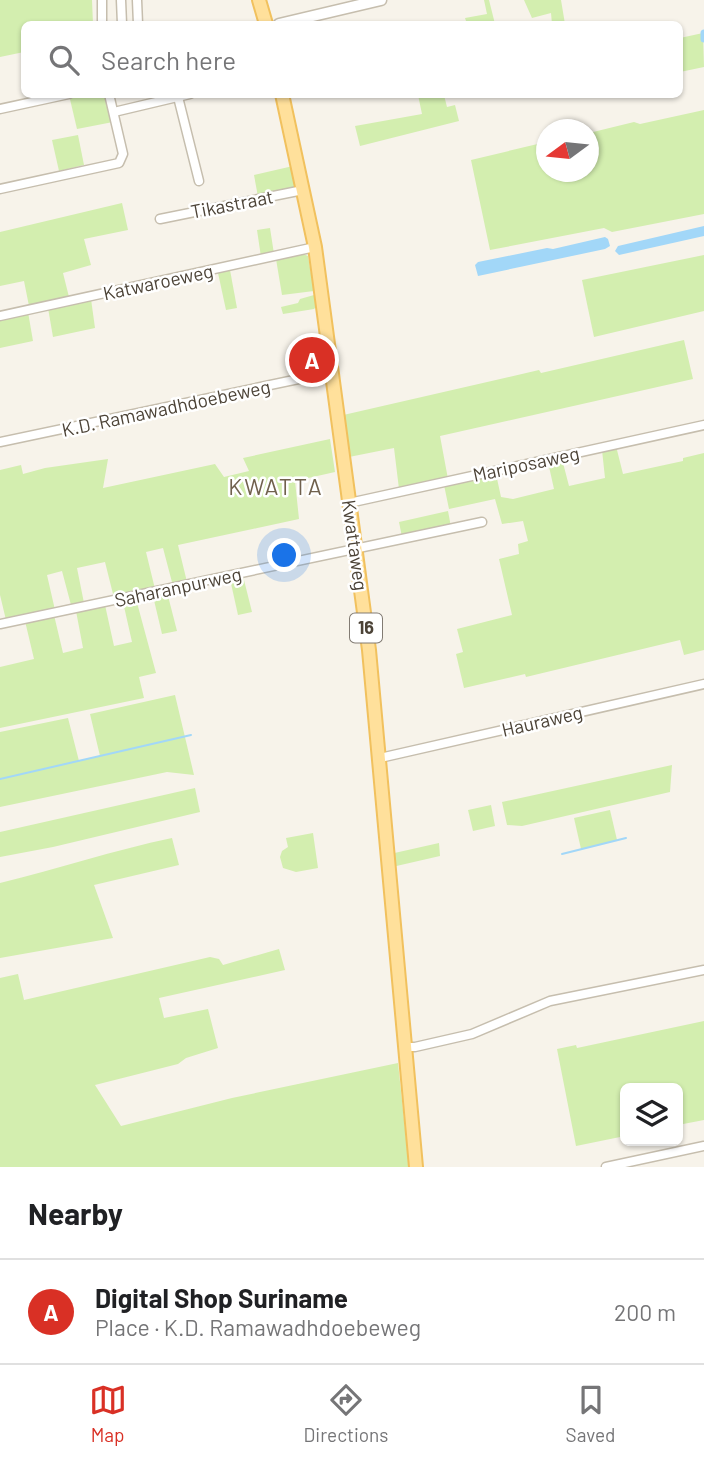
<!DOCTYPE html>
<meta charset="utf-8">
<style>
:root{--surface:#fff;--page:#f6f6f6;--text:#202124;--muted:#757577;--line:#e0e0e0;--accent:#d93025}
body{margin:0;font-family:Barlow,sans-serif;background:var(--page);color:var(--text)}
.controls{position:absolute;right:21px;bottom:21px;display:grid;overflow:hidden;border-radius:10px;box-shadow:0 2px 5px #0004}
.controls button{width:63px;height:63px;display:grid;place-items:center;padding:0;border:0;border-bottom:2px solid var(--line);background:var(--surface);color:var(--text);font:35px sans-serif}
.compass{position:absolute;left:536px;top:119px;width:63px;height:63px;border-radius:50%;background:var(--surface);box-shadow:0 2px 5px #0004;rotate:255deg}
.you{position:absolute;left:285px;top:556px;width:24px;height:24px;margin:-18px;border:5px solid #fff;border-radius:50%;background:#1a73e8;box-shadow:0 0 0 10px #1a73e833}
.badge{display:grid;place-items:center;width:46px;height:46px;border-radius:50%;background:var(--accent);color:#fff;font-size:23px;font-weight:700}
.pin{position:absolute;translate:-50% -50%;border:4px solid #fff;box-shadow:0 2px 7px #0006}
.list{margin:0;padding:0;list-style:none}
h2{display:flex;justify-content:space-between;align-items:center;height:91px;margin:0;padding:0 28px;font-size:30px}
h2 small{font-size:23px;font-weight:400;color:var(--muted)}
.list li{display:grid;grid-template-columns:46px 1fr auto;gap:21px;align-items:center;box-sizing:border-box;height:105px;padding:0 28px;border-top:2px solid var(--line)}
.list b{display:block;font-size:26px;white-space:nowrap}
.list p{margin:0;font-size:23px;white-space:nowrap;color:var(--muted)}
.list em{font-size:23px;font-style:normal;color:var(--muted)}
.icon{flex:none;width:38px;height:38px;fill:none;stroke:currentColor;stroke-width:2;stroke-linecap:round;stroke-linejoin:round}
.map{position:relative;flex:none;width:704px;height:1167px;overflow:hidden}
.search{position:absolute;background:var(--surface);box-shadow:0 2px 5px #0004;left:21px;right:21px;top:21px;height:77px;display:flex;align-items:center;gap:18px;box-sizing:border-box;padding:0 24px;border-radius:10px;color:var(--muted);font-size:26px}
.sheet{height:196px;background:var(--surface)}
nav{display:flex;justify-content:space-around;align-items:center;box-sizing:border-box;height:98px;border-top:2px solid var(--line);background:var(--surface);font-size:19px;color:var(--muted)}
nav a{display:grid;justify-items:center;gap:4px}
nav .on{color:var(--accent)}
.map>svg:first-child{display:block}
.green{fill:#d3eeaf}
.water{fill:#a2d7f8}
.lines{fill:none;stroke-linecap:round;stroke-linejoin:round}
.stream{stroke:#a2d7f8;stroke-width:2}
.canal{stroke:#a2d7f8;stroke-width:7}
.minor-casing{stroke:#c6beae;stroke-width:11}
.tertiary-casing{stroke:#c6beae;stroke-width:13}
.primary-casing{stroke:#f1c15e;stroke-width:16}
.minor{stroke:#fff;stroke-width:8}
.tertiary{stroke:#fff;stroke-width:10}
.primary{stroke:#ffe09b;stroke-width:12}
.labels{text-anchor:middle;stroke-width:5;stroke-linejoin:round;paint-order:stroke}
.shield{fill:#fff;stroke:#827b73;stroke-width:2}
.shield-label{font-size:18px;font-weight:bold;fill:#4c4337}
.street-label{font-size:19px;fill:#4c4337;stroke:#fff}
.quarter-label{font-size:23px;letter-spacing:2px;fill:#70614d;stroke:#fff}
</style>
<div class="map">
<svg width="704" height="1167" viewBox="0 0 704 1167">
<rect width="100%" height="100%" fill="#f7f3ea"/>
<g class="green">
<path d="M0 0H92L93 24H24V52L0 57Z"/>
<path d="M484 0H489L495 24H467L465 18 487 14Z"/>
<path d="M524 0H561L565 24H552L551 13 532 18Z"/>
<path d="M703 33 704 67 680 72V38Z"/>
<path d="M69 95H107L113 122 77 129Z"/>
<path d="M418 95H444L447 107 455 105 459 121 360 146 355 126 422 114Z"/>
<path d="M704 110V214L612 232 604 228 490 250 471 160 546 142V172H588L589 133 634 122 640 124Z"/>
<path d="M78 135 84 165 59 171 52 140Z"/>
<path d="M293 166 296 188 258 197 254 175Z"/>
<path d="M122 203 128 230 84 239 91 265 63 273 69 297 29 306 24 281 0 286V232Z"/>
<path d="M270 228 274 254 261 257 257 230Z"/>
<path d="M301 253 308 256 314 291 282 295 276 259Z"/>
<path d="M704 255V311L594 337 582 280Z"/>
<path d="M230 270 237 308 226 310 218 273Z"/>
<path d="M314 295 316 307 314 309 283 314 281 307 298 303 300 299Z"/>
<path d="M91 299 95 328 53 337 48 308Z"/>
<path d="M28 312 33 341 0 348V318Z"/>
<path d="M684 340 693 379 440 436 448 479 399 489 394 448 344 458 339 416 539 370 541 373Z"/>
<path d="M330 439 335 472 295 481 299 519 178 545 187 582 173 586 163 548 146 552 155 589 114 598 105 562 77 568 84 603 71 605 62 571 47 575 55 610 6 620 0 595V470L21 465 23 474 45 468 108 459 103 488 215 464 224 477 249 471 243 458Z"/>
<path d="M616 446 623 474 683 461V458L704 453V650L684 655 680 640 526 677 525 674 464 688 456 654 463 652 457 629 512 615 499 559 519 554 518 544 528 541 523 521 502 524 495 499 449 509 444 485 496 474 501 497 513 499 554 489 548 462 562 459 569 486 605 478 602 450Z"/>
<path d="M448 511 451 527 402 537 399 522Z"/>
<path d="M243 576 252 612 238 615 230 579Z"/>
<path d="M167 592 177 631 162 634 153 596Z"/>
<path d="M136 599 156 673 139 677 144 698 0 728V667L34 659 25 621 54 615 63 653 83 648 76 611 105 605 114 646 132 642 123 602Z"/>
<path d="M175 695 194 775 167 772 0 807V732L68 718 79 761 100 756 90 714Z"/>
<path d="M672 765 670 792 522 826 507 825 502 802Z"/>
<path d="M195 788 200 812 53 847 0 857V832Z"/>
<path d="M491 805 495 826 473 831 468 810Z"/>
<path d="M610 810 617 840 581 849 574 818Z"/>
<path d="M313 833 318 868 296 872 283 868 280 857 282 851 288 847 286 838Z"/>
<path d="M172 838 179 865 94 885 113 938 0 958V883C58 869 114 850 172 838Z"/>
<path d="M439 843 440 856 392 867 390 854Z"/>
<path d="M279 949 285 970 159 998 164 1018 208 1009 218 1048 186 1058 178 1064 95 1085 121 1126 232 1098 398 1063 409 1167H0V978L18 974 24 1000 210 957 219 959 223 965Z"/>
<path d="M704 1021V1120L678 1125V1088H625V1136L576 1146 557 1049 576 1045 577 1048Z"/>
</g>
<g class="water">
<path d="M704 226V236L619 255 615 251 618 246Z"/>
<path d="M605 237 608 239 610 246 605 249 478 276 475 265 478 262 547 248 553 249Z"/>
</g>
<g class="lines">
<g class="stream">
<path d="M0 779 191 735"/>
<path d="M562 854 626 838"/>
</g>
<path class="canal" d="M704 33V39"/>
<defs>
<g id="minor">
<path d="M102 0V24"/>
<path d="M121 0 122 24"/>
<path d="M137 0 138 24"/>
<path d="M178 97 199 181"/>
<path d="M0 109 69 94"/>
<path d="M114 112 190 94"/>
<path d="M0 189 119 163 123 154 109 94"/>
<path d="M160 219 303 190"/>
<path d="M0 316 315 247"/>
<path d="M0 442 332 372"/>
<path d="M349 503 704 425"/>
<path d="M0 624 482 522"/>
<path d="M380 758 704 684"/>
<path d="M404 1047H415L472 1034 550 1001 704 970"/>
<path d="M606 1167 704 1146"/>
</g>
<path id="tertiary" d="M279 24 381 0"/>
<g id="primary">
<path d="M259 0 266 24"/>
<path d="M282 94 315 247 369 650 416 1167"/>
</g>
</defs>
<use href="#minor" class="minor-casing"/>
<use href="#tertiary" class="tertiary-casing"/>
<use href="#primary" class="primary-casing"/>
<use href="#minor" class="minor"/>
<use href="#tertiary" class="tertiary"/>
<use href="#primary" class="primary"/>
</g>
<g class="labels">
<rect class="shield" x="350" y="613.5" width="32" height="29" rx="5"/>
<g class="shield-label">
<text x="366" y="634">16</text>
</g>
<g class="street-label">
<text transform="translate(232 204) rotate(-11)" y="7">Tikastraat</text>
<text transform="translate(158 282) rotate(-12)" y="7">Katwaroeweg</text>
<text transform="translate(166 408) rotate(-12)" y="7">K.D. Ramawadhdoebeweg</text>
<text transform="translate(526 464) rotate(-12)" y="7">Mariposaweg</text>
<text transform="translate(355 545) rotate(82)" y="7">Kwattaweg</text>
<text transform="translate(178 587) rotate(-12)" y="7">Saharanpurweg</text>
<text transform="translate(542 721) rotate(-13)" y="7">Hauraweg</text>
</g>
<g class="quarter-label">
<text x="276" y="495">KWATTA</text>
</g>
</g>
</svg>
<div class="controls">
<button><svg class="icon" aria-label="layers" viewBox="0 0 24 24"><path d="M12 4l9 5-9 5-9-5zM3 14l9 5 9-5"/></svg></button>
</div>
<svg class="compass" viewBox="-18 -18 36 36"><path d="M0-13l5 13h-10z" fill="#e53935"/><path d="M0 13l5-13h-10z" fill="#757577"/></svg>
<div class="you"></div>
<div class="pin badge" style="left:312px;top:360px">A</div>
<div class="search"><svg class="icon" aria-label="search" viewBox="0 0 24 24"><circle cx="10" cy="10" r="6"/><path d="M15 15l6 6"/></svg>Search here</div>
</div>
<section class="sheet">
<h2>Nearby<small></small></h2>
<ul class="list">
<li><span class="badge">A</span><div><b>Digital Shop Suriname</b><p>Place · K.D. Ramawadhdoebeweg</p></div><em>200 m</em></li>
</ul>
</section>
<nav>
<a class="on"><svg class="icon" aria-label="map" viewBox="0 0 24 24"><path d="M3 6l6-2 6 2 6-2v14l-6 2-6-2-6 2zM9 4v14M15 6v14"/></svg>Map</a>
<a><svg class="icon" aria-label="directions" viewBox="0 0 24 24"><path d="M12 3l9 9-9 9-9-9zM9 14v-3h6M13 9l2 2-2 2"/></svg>Directions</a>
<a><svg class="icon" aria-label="saved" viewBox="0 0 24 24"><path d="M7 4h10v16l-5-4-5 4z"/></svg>Saved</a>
</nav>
